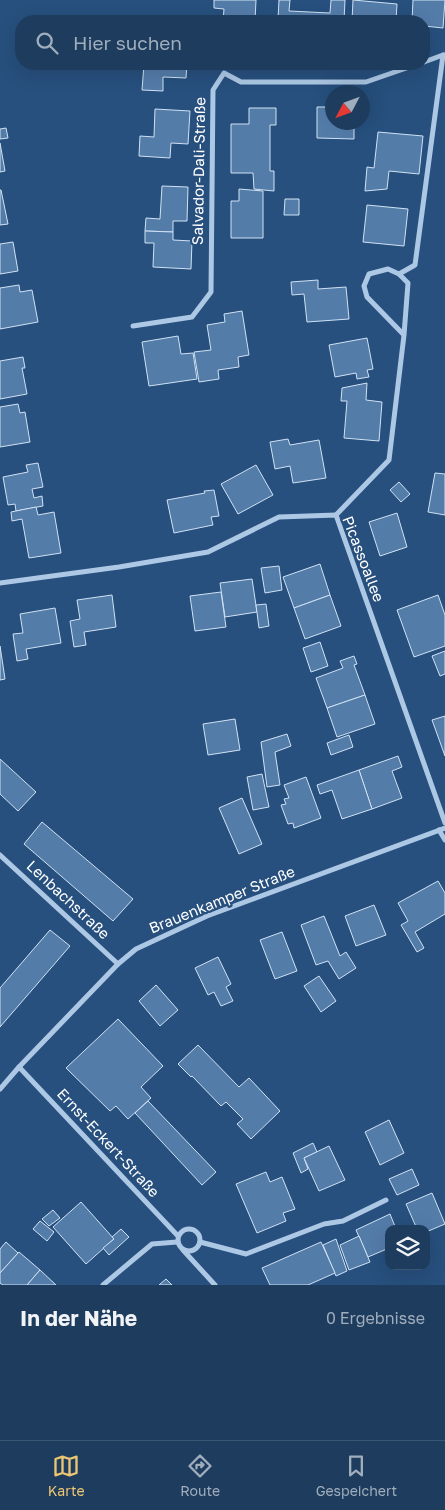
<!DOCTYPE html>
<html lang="de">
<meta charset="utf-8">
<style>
:root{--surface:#1d3c5e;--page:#2a4767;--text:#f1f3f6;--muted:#a0adbc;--line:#3b5673;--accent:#edc673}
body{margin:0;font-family:"Golos Text",sans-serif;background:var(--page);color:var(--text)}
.controls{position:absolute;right:15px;bottom:15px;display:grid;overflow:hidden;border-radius:10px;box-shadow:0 5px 20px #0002}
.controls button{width:45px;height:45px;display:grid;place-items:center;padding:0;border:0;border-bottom:1px solid var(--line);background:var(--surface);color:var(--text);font:25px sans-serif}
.compass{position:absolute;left:325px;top:85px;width:45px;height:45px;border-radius:50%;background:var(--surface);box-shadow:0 5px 20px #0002;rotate:229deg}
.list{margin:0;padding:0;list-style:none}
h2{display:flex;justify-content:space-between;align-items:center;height:65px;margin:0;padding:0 20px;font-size:21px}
h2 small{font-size:16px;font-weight:400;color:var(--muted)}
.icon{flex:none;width:28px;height:28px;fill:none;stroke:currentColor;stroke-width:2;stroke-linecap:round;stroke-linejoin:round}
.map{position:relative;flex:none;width:445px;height:1285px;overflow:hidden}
.search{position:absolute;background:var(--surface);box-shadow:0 5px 20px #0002;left:15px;right:15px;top:15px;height:55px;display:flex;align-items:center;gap:12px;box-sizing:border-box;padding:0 18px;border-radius:20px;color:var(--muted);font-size:19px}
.sheet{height:155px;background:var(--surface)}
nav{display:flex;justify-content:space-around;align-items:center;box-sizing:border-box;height:70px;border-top:1px solid var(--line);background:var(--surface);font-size:14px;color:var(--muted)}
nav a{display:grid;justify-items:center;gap:2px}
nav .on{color:var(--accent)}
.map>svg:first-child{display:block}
.building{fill:#547ca9;stroke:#d0e2f4}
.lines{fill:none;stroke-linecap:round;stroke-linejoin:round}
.street{stroke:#adc8e5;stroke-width:5}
.labels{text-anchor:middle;stroke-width:4.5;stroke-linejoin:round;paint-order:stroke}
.street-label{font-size:15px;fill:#fff;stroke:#27507e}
</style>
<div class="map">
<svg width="445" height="1285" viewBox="0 0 445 1285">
<rect width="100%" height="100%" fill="#27507e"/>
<g class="building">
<path d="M214 0H256L255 21H223L224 9 214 8Z"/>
<path d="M279 0H290L289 11 330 13 331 0H345L344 21H286V19H278Z"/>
<path d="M353 0 397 4 396 21H352Z"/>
<path d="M413 0H445L443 28 424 26V21H412Z"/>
<path d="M144 64H187L186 78 163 77V91L142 90Z"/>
<path d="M317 107H332V122H354V139L317 138Z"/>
<path d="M249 108H276V125H270V171H274V191L254 189 253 173H231V124H249Z"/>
<path d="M155 109 190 111 188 144 171 143 170 158 139 156 140 136 154 137Z"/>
<path d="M6 128 8 138 0 139V129Z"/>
<path d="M378 132 423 136 419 174 389 171 387 189 365 191 367 167 374 168Z"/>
<path d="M0 143 5 171 0 172Z"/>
<path d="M162 186 188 187 187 221H173V232L145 231 146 218 160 219Z"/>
<path d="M239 189 263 191V238H231V201H239Z"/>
<path d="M0 190H1L8 224 0 225Z"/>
<path d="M285 199H299V215H284Z"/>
<path d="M367 205 408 209 404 246 363 242Z"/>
<path d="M145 231 173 232V240L192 241 191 269 153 267 154 243H145Z"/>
<path d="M13 242 18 271 0 274V244Z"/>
<path d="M318 280V289L346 287 349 319 307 322 304 294 292 295 291 282Z"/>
<path d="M19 285 20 292 32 290 38 322 0 329V288Z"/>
<path d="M242 311 249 355 238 357 239 367 218 370 219 379 199 382 194 352 211 350 207 325 225 322 224 314Z"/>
<path d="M178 336 181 354 193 353 197 379 149 386 142 342Z"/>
<path d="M367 338 373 369 367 370 369 377 357 379 356 373 335 377 329 345Z"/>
<path d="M23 357 25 368H22L27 394 0 399V361Z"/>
<path d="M367 383 366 400 382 402 379 441 344 438 347 401H341L342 388Z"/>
<path d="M18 404 20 413 25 412 30 442 0 447V407Z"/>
<path d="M288 439 290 445 319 440 326 478 293 483 290 466 275 469 270 442Z"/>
<path d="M38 463 43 487 32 489 34 498 42 496 43 506 16 511 15 504 8 505 3 477 28 472 26 465Z"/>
<path d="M256 465 273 495 238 514 221 484Z"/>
<path d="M435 473 445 474V515L428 512Z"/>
<path d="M399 482 410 494 401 502 390 490Z"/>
<path d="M214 490 219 516 211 517 213 525 174 533 167 500 205 493 204 491Z"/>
<path d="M36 507 38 515 54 512 61 553 29 558 22 519 12 521 11 512Z"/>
<path d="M397 513 407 547 380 556 369 522Z"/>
<path d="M320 564 330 595 294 608 283 577Z"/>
<path d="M279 566 282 590 265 593 261 568Z"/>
<path d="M252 579 257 612 225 617 220 583Z"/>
<path d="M221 592 226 627 195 631 190 596Z"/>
<path d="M112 595 116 627 84 632 86 645 74 647 70 621 80 619 77 600Z"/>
<path d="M330 595 341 626 305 639 294 608Z"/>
<path d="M438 595 445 615V646L414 657 397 610Z"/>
<path d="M266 604 269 626 259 628 256 605Z"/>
<path d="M55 608 61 643 26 649 28 659 17 661 13 634 23 633 20 614Z"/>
<path d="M320 642 328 666 311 672 303 648Z"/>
<path d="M0 646 5 679 0 680Z"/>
<path d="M445 651V674L440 676 432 656Z"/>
<path d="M354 656 357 664 354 665 365 695 327 708 316 678 343 668 340 661Z"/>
<path d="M365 695 375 724 337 737 327 708Z"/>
<path d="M445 716V756L432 720Z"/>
<path d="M235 719 240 750 208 755 203 724Z"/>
<path d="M287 734 291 746 275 752 280 785 267 787 261 742Z"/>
<path d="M349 735 353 747 331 755 327 743Z"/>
<path d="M398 756 402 767 392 771 402 798 372 809 359 770Z"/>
<path d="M0 759 36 792 18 811 0 794Z"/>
<path d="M359 770 372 809 342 819 332 790 320 794 317 785Z"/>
<path d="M262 774 269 807 253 810 247 777Z"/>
<path d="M306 777 321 818 294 828 293 823 288 824 281 805 286 804 284 799 289 798 284 785Z"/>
<path d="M242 798 262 844 239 854 219 808Z"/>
<path d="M42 822 133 899 113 921 24 844Z"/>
<path d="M438 881 445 893V914L415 932 424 948 417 952 401 925 408 921 398 903Z"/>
<path d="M374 905 386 935 356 946 345 916Z"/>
<path d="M324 916 340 956 346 952 356 968 339 979 328 961 316 965 301 925Z"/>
<path d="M50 930 70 946 0 1027V988Z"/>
<path d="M282 932 297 971 275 979 260 940Z"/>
<path d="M218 957 231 984 226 987 233 1001 221 1006 214 992 208 995 195 968Z"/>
<path d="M319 976 336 1001 321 1012 304 986Z"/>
<path d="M156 985 178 1010 160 1026 139 1001Z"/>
<path d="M118 1019 163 1066 141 1087 151 1098 128 1119 116 1106 110 1111 66 1068Z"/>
<path d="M198 1045 239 1087 249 1078 280 1111 251 1139 237 1124 243 1119 226 1102 221 1106 192 1076 191 1077 178 1064Z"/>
<path d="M148 1101 216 1172 202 1185 135 1113Z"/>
<path d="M389 1120 404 1153 380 1165 365 1132Z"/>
<path d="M313 1143 317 1152 304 1158 308 1169 301 1173 293 1153Z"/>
<path d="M329 1146 345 1180 319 1191 304 1158Z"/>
<path d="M412 1169 419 1185 397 1195 389 1179Z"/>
<path d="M266 1172 270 1182 282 1177 295 1209 283 1213 286 1221 257 1233 236 1184Z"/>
<path d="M432 1193 445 1224 426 1232V1229H417L406 1204Z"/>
<path d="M81 1202 114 1239 86 1264 53 1227Z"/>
<path d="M53 1210 60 1218 49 1226 42 1219Z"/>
<path d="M390 1214 396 1229H389V1248L368 1257 356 1230Z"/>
<path d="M40 1221 54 1232 47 1241 33 1229Z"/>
<path d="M121 1229 129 1237 109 1255 103 1248 114 1239 112 1237Z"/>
<path d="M359 1236 370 1262 349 1270 340 1245Z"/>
<path d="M336 1239 347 1271 336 1276 323 1245Z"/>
<path d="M6 1242 18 1253 0 1273V1249Z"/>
<path d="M321 1242 335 1273 308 1285H270L262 1268Z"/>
<path d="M19 1252 40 1270 27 1285H3L0 1283V1273Z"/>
<path d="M40 1270 56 1285H27Z"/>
<path d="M166 1279 172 1285H159Z"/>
</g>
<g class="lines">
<g class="street">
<path d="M424 62 443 55"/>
<path d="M399 274 415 265 443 55H445"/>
<path d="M133 326 192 317 211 292 213 90 224 73 241 82H366L418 64"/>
<path d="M336 515 389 460 404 335 408 283 399 274 388 269 369 274 364 286 367 297 404 335"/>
<path d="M0 583 119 567 208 552 279 517 336 515 445 823"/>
<path d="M439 830 445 840"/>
<path d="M0 855 118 964"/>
<path d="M19 1067 178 1236"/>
<path d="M0 1089 19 1067 118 964 136 949 207 916 445 828"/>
<circle cx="189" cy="1240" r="11"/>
<path d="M200 1242 246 1254 324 1224 343 1221 386 1200"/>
<path d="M183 1250 215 1285"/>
<path d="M103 1285 152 1244 177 1242"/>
</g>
</g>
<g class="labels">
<g class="street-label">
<text transform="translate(199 171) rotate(-89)" y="5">Salvador-Dali-Straße</text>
<text transform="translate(363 559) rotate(69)" y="5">Picassoallee</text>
<text transform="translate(68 900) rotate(43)" y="5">Lenbachstraße</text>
<text transform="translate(222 900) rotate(-22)" y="5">Brauenkamper Straße</text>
<text transform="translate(108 1143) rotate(47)" y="5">Ernst-Eckert-Straße</text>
</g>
</g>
</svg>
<div class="controls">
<button><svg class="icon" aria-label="layers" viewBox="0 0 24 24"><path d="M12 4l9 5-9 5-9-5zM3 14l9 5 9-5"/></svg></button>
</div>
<svg class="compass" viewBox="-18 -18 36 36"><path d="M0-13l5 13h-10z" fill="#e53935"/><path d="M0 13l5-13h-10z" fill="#a0adbc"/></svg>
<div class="search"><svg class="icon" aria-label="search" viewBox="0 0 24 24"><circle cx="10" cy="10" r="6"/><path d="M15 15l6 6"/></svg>Hier suchen</div>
</div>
<section class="sheet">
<h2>In der Nähe<small>0 Ergebnisse</small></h2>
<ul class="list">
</ul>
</section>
<nav>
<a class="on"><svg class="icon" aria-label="map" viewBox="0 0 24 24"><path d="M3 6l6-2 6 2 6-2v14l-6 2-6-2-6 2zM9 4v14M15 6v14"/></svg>Karte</a>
<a><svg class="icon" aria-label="directions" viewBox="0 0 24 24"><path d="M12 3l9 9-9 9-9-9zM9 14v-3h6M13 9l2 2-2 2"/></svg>Route</a>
<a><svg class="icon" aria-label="saved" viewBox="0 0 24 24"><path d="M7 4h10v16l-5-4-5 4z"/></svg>Gespeichert</a>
</nav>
